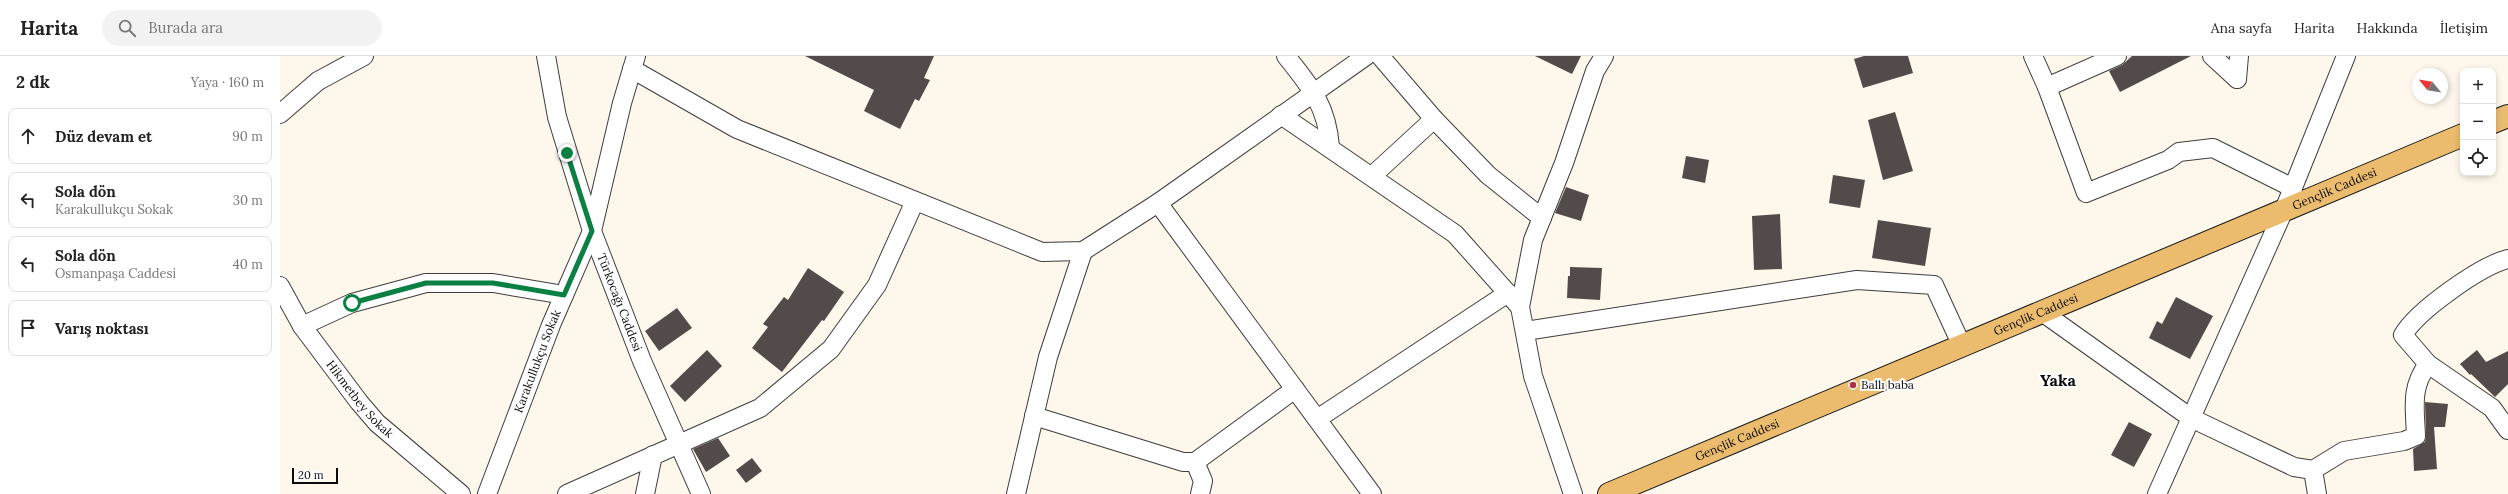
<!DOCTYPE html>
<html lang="tr">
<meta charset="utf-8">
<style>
:root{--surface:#fff;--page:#f2f2f2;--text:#222;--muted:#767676;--line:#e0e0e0}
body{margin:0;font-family:Lora,serif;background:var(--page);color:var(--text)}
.controls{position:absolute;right:12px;top:12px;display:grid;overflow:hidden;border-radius:8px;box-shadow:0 2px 6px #0003}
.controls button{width:36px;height:36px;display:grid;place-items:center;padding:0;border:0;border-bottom:1px solid var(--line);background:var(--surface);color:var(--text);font:20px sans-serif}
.compass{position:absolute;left:2132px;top:12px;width:36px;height:36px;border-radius:50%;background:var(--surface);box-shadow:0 2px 6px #0003;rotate:300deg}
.scale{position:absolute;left:12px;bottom:10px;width:46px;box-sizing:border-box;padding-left:4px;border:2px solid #0b0b0b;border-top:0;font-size:11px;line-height:14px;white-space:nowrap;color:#0b0b0b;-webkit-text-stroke:3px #fff;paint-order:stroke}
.stop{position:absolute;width:12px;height:12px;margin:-9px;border:3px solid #0b8043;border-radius:50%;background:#fff}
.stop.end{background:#0b8043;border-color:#fff;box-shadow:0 1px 4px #0008}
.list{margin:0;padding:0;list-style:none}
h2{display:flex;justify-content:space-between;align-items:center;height:52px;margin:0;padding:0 16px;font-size:17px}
h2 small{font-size:13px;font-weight:400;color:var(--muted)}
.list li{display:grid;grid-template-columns:26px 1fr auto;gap:12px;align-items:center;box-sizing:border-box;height:56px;margin:0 8px 8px;padding:0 8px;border:1px solid var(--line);border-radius:8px}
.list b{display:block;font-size:15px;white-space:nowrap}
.list p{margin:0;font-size:13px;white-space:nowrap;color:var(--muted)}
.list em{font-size:13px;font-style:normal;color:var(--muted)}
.icon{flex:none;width:22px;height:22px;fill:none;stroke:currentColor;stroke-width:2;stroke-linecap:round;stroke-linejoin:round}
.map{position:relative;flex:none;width:2228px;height:438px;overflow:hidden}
header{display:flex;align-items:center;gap:24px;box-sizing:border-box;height:56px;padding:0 20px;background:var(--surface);border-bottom:1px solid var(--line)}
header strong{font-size:19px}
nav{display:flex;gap:22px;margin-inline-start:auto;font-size:14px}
.search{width:280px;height:36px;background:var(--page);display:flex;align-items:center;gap:10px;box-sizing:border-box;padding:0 14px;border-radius:22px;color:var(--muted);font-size:15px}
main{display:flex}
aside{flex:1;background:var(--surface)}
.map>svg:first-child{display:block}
.building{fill:#534b49}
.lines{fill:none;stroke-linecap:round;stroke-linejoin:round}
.minor-casing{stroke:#3e3e3e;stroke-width:20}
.major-casing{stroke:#1c1c1c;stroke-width:24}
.minor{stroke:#fff;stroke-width:18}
.major{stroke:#ebbc6e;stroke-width:22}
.route{stroke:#0b8043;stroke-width:5}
.poi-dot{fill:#ad3248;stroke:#fff;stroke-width:1.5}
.labels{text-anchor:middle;stroke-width:4;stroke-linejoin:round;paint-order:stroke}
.street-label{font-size:12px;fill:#0b0b0b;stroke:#fff}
.poi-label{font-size:12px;fill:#0b0b0b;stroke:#fff;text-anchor:start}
.district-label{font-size:16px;font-weight:bold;fill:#0b0b0b;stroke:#fff}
</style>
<header>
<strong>Harita</strong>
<div class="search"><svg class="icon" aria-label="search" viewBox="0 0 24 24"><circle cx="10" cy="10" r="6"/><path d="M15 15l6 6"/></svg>Burada ara</div>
<nav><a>Ana sayfa</a><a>Harita</a><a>Hakkında</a><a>İletişim</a></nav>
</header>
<main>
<aside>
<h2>2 dk<small>Yaya · 160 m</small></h2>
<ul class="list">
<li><svg class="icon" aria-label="ahead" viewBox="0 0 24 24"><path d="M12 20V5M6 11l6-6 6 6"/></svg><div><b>Düz devam et</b></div><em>90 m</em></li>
<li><svg class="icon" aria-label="left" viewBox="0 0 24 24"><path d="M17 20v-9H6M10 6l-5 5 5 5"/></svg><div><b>Sola dön</b><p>Karakullukçu Sokak</p></div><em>30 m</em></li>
<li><svg class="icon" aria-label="left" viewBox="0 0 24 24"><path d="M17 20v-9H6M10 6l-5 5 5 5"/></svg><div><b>Sola dön</b><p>Osmanpaşa Caddesi</p></div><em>40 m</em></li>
<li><svg class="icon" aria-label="arrive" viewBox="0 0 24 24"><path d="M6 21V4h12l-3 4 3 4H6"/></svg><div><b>Varış noktası</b></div></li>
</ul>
</aside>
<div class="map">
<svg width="2228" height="438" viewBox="0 0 2228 438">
<rect width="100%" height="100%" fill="#fdf7ec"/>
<g class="building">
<path d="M525 0H654L644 22 650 24 639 45 635 43 620 73 584 55 594 34Z"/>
<path d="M1255 0H1301L1292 18Z"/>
<path d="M1584 0H1628L1633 17 1583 32 1574 3Z"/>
<path d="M1852 0H1911L1840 36 1829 15 1842 9Z"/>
<path d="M1615 56 1633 115 1603 124 1588 64Z"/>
<path d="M1406 100 1429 104 1425 127 1402 122Z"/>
<path d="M1553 119 1585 124 1580 152 1549 147Z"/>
<path d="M1286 131 1309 139 1301 165 1275 157Z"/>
<path d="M1500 158 1502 213 1474 214 1472 160Z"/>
<path d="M1598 164 1651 172 1645 210 1592 202Z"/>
<path d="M1290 211 1322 212 1320 244 1287 242 1288 220H1290Z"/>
<path d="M528 212 564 236 544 265 542 264 502 316 472 292 488 271 483 268 504 241 508 244Z"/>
<path d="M1896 241 1933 260 1910 303 1869 282 1877 265 1882 268Z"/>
<path d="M397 252 412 272 379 295 365 275Z"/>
<path d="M427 294 442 310 405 346 390 330Z"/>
<path d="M2197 294 2206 306 2228 295V328L2215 341 2191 318 2190 319 2180 308Z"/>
<path d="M2145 346 2168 348 2165 371H2154L2157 413 2134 415 2133 393 2145 386 2146 380Z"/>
<path d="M1849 366 1872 378 1854 411 1831 399Z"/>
<path d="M438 382 450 400 426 416 413 393Z"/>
<path d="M472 402 482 415 466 427 456 414Z"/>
</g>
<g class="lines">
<defs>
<g id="minor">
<path id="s1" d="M356 0 342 47 312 175 362 305 421 438"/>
<path d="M1006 0C1031 31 1047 50 1050 91"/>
<path d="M1100 0 1154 63 1208 119 1262 162"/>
<path d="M1753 0 1767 31 1806 137 1888 104 1899 96 1933 92 2013 132"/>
<path d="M1932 0 1957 23"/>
<path d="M352 13 457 73 762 196 803 195 878 147 1086 0"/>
<path d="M1957 23 1959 0"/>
<path d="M1767 31 1837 0"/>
<path d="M0 58 38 25 84 0"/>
<path d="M1001 59 1175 178 1240 251"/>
<path d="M1092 120 1154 63"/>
<path d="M878 147 1092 438"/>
<path d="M2228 203C2200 210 2137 255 2123 279L2148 308 2212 352 2228 374"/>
<path id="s2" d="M0 230 22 270 79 346 97 367 181 438"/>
<path d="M1762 256 1911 362 2014 411 2033 414 2064 395 2124 385 2136 380C2135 352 2130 332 2148 308"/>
<path d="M22 270 72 247 146 227H213L284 239"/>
<path d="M1245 275 1577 224 1654 229 1682 290"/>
<path d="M754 360 903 406H915L1015 333"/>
<path d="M1037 363 1228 237"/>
<path d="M915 406 923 425 920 438"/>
<path d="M2033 414 2037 438"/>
<path id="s3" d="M207 438 271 269 312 175 277 61 266 0"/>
<path d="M287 438 480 352 551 293 597 229 635 145"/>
<path d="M365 438 373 399"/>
<path d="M736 438 768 301 803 195"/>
<path d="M1293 438 1253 320 1240 251 1253 184 1284 107 1315 15 1324 0"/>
<path d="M1877 438 2004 154 2066 0"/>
</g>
<g id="major">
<path d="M2213 66 2228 60"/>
<path id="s4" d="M1329 438 2183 79"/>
</g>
</defs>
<use href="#minor" class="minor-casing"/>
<use href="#major" class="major-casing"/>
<use href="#minor" class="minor"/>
<use href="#major" class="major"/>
</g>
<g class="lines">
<path class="route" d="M72 247 146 227H213L284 239 312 175 287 97"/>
</g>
<circle class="poi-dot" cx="1573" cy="329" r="4"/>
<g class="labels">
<g class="street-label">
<text dy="4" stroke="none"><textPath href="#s4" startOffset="787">Gençlik Caddesi</textPath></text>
<text dy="4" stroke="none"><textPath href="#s1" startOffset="257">Türkocağı Caddesi</textPath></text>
<text dy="4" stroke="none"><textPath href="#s4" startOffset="463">Gençlik Caddesi</textPath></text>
<text dy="4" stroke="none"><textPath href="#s3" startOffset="142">Karakullukçu Sokak</textPath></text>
<text dy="4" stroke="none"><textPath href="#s2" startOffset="139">Hikmetbey Sokak</textPath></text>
<text dy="4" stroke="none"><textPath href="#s4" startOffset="139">Gençlik Caddesi</textPath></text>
</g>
<g class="poi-label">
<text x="1581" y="333">Ballı baba</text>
</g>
<g class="district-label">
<text x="1778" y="330">Yaka</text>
</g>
</g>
</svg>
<div class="controls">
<button>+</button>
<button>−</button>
<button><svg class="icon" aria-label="locate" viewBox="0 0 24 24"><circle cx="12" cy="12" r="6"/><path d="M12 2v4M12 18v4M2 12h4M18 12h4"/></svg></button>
</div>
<svg class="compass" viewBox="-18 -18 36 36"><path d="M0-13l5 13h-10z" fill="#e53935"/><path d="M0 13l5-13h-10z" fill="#767676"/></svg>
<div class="scale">20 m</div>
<div class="stop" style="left:72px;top:247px"></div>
<div class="stop end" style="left:287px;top:97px"></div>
</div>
</main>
